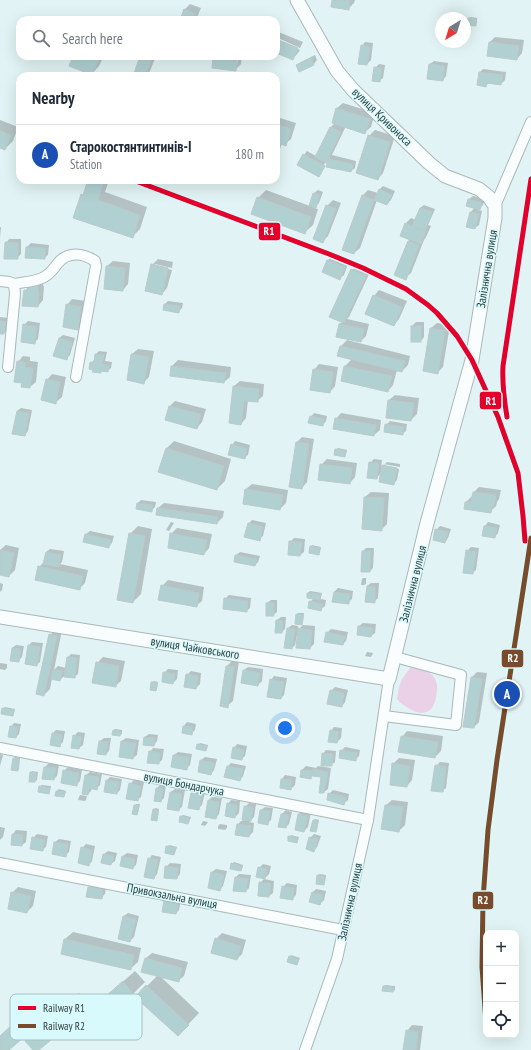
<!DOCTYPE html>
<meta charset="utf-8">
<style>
:root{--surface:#fff;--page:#f2f2f3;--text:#1f2937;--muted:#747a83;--line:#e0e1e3;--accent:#ea580c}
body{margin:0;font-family:"PT Sans Narrow",sans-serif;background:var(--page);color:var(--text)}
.controls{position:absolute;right:12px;bottom:12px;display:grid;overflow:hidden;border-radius:8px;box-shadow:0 4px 16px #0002}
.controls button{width:36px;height:36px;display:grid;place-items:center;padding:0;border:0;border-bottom:1px solid var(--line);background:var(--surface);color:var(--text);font:20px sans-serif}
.compass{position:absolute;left:435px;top:12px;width:36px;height:36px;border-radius:50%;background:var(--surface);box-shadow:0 4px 16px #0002;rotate:218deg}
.you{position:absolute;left:285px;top:728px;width:14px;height:14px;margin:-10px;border:3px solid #fff;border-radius:50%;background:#1a73e8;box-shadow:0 0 0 6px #1a73e833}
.badge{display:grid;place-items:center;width:26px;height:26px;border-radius:50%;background:var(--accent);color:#fff;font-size:13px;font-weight:700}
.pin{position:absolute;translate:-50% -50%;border:2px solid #fff;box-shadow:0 1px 4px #0006}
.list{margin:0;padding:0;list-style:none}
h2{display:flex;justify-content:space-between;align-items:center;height:52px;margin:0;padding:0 16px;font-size:17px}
h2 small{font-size:13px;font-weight:400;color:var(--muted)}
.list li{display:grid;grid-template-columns:26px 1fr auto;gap:12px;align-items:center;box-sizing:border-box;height:60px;padding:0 16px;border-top:1px solid var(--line)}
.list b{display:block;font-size:15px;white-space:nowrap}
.list p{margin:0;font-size:13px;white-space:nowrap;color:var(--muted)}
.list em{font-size:13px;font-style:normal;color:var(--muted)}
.icon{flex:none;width:22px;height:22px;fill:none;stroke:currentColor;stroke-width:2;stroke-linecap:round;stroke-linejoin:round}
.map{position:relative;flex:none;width:531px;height:1050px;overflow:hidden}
.search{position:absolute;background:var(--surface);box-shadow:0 4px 16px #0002;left:16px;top:16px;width:264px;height:44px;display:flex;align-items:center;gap:10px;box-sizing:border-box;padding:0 14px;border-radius:12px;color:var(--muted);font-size:15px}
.panel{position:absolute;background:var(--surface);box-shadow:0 4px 16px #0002;left:16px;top:72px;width:264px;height:112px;border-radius:12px}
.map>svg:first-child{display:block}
.green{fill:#ebd1e8}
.shadow{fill:#0003}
.building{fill:#b1d0d2;stroke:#bccacb}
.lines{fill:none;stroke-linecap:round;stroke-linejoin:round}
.minor-casing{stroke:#a9b8b8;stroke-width:12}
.tertiary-casing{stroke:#a9b8b8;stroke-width:15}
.minor{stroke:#fafdfd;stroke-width:10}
.tertiary{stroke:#fafdfd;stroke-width:13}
.rail-1-casing{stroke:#d9fafc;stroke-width:8}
.rail-2-casing{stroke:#d9fafc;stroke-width:8}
.rail-1{stroke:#e4002b;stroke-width:5}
.rail-2{stroke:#7a4b2a;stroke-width:5}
.labels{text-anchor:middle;stroke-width:3;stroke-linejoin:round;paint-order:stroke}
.street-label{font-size:12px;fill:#303d3e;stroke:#d9fafc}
.key{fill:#d9fafc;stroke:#a6c1c3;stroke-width:1}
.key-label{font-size:11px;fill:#303d3e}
.line-badge{stroke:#d9fafc;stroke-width:1.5}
.badge-label{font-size:11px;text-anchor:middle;font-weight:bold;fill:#fff}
</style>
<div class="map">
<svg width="531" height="1050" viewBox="0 0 531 1050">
<rect width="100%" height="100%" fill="#e1f3f4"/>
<path class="green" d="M417 666C422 668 427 670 431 674 438 680 438 689 436 697 432 723 409 712 397 699L399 687 402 679 410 668Z"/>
<g class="shadow">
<path d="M333 0H355L354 3 348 9Z"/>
<path d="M190 4 201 8 196 20H181L184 10Z"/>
<path d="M471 17 477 18V23L475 25 469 18Z"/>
<path d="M276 31 303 42 300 48 276 37Z"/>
<path d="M495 37 524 40 522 53 517 59 490 42Z"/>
<path d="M276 40 300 50 298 53 293 59 276 52Z"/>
<path d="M365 42 373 43 371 60 367 64 362 46Z"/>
<path d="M315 55 317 60 314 64 300 71 297 65 301 62Z"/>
<path d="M74 56H104L99 66 92 74Z"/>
<path d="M141 56H156L148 76H134Z"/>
<path d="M214 56H236L235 65H237L238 56H242L241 64 235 70 213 67Z"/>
<path d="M434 61 448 63 446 76 443 80 430 64Z"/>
<path d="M379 64 385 65 383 78 379 81 375 68Z"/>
<path d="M483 69 506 72 505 80 501 84 489 82 486 86 480 72Z"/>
<path d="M343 103 375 113 371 127 365 132 346 126 332 155 356 161 355 168 351 171 326 166 328 162 330 157 326 161 320 173H322L319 175 304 155 307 151 316 156 331 127 335 123 333 122 337 108Z"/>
<path d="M280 118 296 123 291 139 285 144 282 143 278 155 276 157V122Z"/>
<path d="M0 120 18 127 13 141 5 149 0 147Z"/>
<path d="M375 130 395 136 383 173 378 179 369 136Z"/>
<path d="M89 180H109L105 192 147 207 140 229 132 237 82 195 85 192Z"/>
<path d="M383 186 395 191 391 200 387 204 377 200 360 248 354 253 363 195 368 190 378 193 379 190Z"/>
<path d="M266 190 310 206 314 193 318 190 323 192 319 203 314 208 318 209 313 225 305 232 258 198Z"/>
<path d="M473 196 485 199 483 205 478 210 482 211 479 225 475 228 471 212 475 207 467 205 469 199Z"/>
<path d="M333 200 341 203 328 236 322 242 327 206Z"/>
<path d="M424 205 435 209 428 225 431 226 426 237 424 240 411 273 405 278 395 274 408 241 411 239 405 224 411 218 416 220 420 208Z"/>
<path d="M0 227H1L0 238Z"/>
<path d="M9 239H21V254L17 258 6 243Z"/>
<path d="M31 243 49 245 48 255 44 258 27 247Z"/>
<path d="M331 257 348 264 344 275 340 278 327 261Z"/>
<path d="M158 259 173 262 172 268 155 264V266L172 270 167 288 162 294 152 265Z"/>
<path d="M113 261 130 263 128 284 123 290 107 266Z"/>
<path d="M358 264 371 270 349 317 347 319 369 324 366 336 361 341 339 324 342 322 352 270Z"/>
<path d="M44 279 43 286H44L43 300 38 306 25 291 29 286Z"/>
<path d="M379 290 407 301 399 319 394 325 374 296Z"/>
<path d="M72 299 86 301 83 323 78 329 67 305Z"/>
<path d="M168 301 183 303 182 308 178 312 165 304Z"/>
<path d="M0 317 9 318 8 330 4 333H0Z"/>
<path d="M28 321 40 323 38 339 34 343 24 325Z"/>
<path d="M416 322H424V337L421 341 412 326Z"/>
<path d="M437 323 450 325 443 367 437 373 431 328Z"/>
<path d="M63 335 75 338 70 355 67 358 59 338Z"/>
<path d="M347 340 410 356 408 365 402 371 397 370 393 385 388 391 342 381 345 366 352 359 339 356 341 346Z"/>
<path d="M138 349 154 351 149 377 144 382 132 354Z"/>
<path d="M99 351 107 352 105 361 112 362 111 368 107 371 102 370 101 372 91 363 95 359 96 354Z"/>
<path d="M23 356 30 357V361L38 362 36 382 30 387 23 382 18 362Z"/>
<path d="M178 360 231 367 230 377 224 382 171 375 172 366Z"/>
<path d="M319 364 338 367 335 386 330 392 314 370Z"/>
<path d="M52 374 66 377 62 397 56 402 47 380Z"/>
<path d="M240 381 264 384 263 396 257 401 248 400 246 418 241 424 234 386Z"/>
<path d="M395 395 419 398 417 414 411 420 389 400Z"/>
<path d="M175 401 206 409 202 422 197 428 170 406Z"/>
<path d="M21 408 32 410 28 431 25 435 17 411Z"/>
<path d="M314 413 327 416 326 421 323 425 311 417Z"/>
<path d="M341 413 381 420 380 430 374 435 336 419Z"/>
<path d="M390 421 407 424 406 431 402 434 386 425Z"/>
<path d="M302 437 314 439 307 482 302 488 297 442Z"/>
<path d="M174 441 231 459 225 481 217 489 166 449Z"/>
<path d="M235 441 250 445 248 455 244 458 232 445Z"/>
<path d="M338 448 347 450 346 454 345 455 336 450Z"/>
<path d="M327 459 357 463 355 477 350 483 321 465Z"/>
<path d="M374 459 382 460 381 468 387 462 400 464V467L384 464V466L399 469 397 480 393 484 382 473 376 478 370 463Z"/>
<path d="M252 484 288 490 286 503 280 509 246 489Z"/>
<path d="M479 487 501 490 499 499 497 502 496 506 490 512 466 502 472 496 473 497 474 492Z"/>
<path d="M371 492 389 493 387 524 382 529 365 497Z"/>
<path d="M141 500 156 502 155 507 151 511 138 503Z"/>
<path d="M164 503 224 511 223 517 217 523 158 508Z"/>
<path d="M252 520 266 523 263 536 259 539 249 523Z"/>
<path d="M171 522 174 523 169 531 166 530Z"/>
<path d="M488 522 500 525 498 533 495 537 483 535 485 526Z"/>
<path d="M138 526 152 529 141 594 133 602 130 534Z"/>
<path d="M440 526 451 529 448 538 445 542 436 530Z"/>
<path d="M177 528 212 534 209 548 204 554 171 534Z"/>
<path d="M90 531 114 536 112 543 108 547 86 534Z"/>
<path d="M294 538 305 539 304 552 300 555 290 542Z"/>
<path d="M6 545 19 548 15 570 9 576 0 574V550Z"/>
<path d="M312 545 321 547 320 552 319 554 311 547Z"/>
<path d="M471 547 479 548 476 570 472 573 467 551Z"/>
<path d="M366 548H374L373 568 370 571 363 551Z"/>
<path d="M50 549 64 551 62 562 60 564 88 570 85 583 79 589 39 567 45 561 46 552Z"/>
<path d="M240 552 260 556 258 562 255 565 236 555Z"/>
<path d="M363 578H366V584L364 585H361L362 579Z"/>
<path d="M168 580 204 587 202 601 196 606 162 586Z"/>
<path d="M0 583 3 584 2 590 0 592Z"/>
<path d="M371 583H379L378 598 374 602 367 586Z"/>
<path d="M338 588 353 591 352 599 348 603 334 592Z"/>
<path d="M310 591 322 593 321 597 320 599 326 600 325 606 321 609 310 602 314 598 308 597V593Z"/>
<path d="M229 595 251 598 250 608 246 611 225 599Z"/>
<path d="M271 600H277V612L273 615 267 603Z"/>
<path d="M298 613H304L303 622 302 624 297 614Z"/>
<path d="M281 617H286L285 629 282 632 277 620Z"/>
<path d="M363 623 376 624 375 633 371 636 359 626Z"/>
<path d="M292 625 298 626V630L303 625 315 626 314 644 310 648 298 635H297L295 645 292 648 288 628Z"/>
<path d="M56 629 62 630 54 670 58 666 66 668 68 657 71 654 80 655 78 674 74 677 66 674 60 680 52 678 50 689 44 695 50 635Z"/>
<path d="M331 629 348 632 346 641 343 644 327 633Z"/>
<path d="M32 642 43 643 40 662 36 665 29 645Z"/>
<path d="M16 645 24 646 22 657 18 661 12 648Z"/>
<path d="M367 652 373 653 371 657 365 656Z"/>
<path d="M103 657 125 661 121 681 115 686 97 663Z"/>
<path d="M233 660 239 661 233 701 227 706V666Z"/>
<path d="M0 663 7 664V668L5 670 0 669Z"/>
<path d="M248 667 263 669 262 681 258 685 244 670Z"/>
<path d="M168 669 178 670 177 679 173 683 164 673Z"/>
<path d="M191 671 201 673 200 684 196 688 187 675Z"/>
<path d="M477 672 487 673 479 722 474 727 472 677Z"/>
<path d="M274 676 287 678 284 695 281 698 271 680Z"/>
<path d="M153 681 158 682 157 689 156 690 152 683Z"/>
<path d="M335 687 348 690 345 702 342 706 331 691Z"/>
<path d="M5 707 15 709 14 713 13 715 3 709Z"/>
<path d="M187 722 196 724 195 730 191 734 184 726Z"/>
<path d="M14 723 21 724 19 734 16 737 11 727Z"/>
<path d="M334 727 342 728 341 738 337 742 331 731Z"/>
<path d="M115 729 122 730V734L120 735 114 730Z"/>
<path d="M56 730 65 731 63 742 59 746 53 733Z"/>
<path d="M407 731 443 736 441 751 435 757 402 737Z"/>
<path d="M78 732 85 733 83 745 79 748 74 736Z"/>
<path d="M149 734 158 735 157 741 154 745 145 737Z"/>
<path d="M104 738H111L109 751 106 754 100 741Z"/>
<path d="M126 738 139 740 137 755 133 758 122 741Z"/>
<path d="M200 743 208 745 207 749 206 750 198 745Z"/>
<path d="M237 744 247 746 245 756 241 759 234 748Z"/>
<path d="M345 747 360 750 359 756 355 760 341 751Z"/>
<path d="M153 748 164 749 162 760 158 763 150 752Z"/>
<path d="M326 750 336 751 335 762 331 765 323 754Z"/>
<path d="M178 752 192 754 190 765 186 769 174 755Z"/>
<path d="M0 754 3 755 0 766Z"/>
<path d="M15 757 20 758 19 768 17 770 14 759Z"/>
<path d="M205 757 217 759 214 770 211 774 201 760Z"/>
<path d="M399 758 415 760 412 780 407 786 393 764Z"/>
<path d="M440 762 449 763 446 788 442 791 436 766Z"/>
<path d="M49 763 59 765 57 776 54 779 44 778 45 767Z"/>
<path d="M231 763 246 766 243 776 240 780 228 766Z"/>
<path d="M306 766 316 768 318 766 331 768 328 789 324 792 322 776 313 775 310 778 301 776 302 770Z"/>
<path d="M68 767 82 770 80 781 76 785 64 771Z"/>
<path d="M32 771 38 772 37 780 35 781 31 773Z"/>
<path d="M90 772 102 774 100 785 96 789 92 788 91 791 88 794 86 775Z"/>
<path d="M285 775 296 777 295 785 291 789 282 779Z"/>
<path d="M110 777 122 779 120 790 117 793 107 780Z"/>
<path d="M134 780 144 782 141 797 137 800 130 784Z"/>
<path d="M42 785 51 786 50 791 48 793 40 786Z"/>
<path d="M160 785 166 786 164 798 161 801 157 788Z"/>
<path d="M59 789 66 791 65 795 64 796 57 795V791Z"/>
<path d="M175 789 185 790 182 807 178 810 171 792Z"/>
<path d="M196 790 205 792 202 805 198 809 192 794Z"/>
<path d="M333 790 349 794 348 800 344 803 329 794Z"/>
<path d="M80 795 87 796 86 800 85 801 78 800 79 797Z"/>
<path d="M212 797 222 798 219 814 216 818 209 800Z"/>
<path d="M231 800 240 801 239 813 235 817 228 804Z"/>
<path d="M392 800 408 802 405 825 399 831 386 805Z"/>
<path d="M249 803 256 804 254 817 249 822 254 823 253 832 249 836 238 824 241 821H243L245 807Z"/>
<path d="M136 804H140L138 813 137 814 135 805Z"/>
<path d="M265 807 273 808 271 820 267 824 261 810Z"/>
<path d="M155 808 159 809 158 818 156 820 153 810Z"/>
<path d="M286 810 292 812 289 824 286 827 280 826 282 814Z"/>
<path d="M302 811 311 812 308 827 304 831 299 814Z"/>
<path d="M183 815 191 817 189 822 188 823 181 816Z"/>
<path d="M315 819 319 820 317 829 315 831 314 820Z"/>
<path d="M203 821 208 822 205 826 201 825Z"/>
<path d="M220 824 227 825V828L225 830 218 829V826Z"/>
<path d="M0 827 5 828 3 837 0 840Z"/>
<path d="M16 830 27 831 26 842 22 845 12 844 13 834Z"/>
<path d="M37 834 48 836 46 847 42 850 33 838Z"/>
<path d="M314 834 321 836 317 847 313 851 310 838Z"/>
<path d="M291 835 299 837 298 840 297 841 289 837Z"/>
<path d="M59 839 71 841 69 852 65 856 55 842Z"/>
<path d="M86 844 95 846 92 861 89 865 82 848Z"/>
<path d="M169 845 177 847 175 852 174 854 167 847Z"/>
<path d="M108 851 117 853 115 861 111 864 104 854Z"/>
<path d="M127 853 138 855 136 865 132 868 123 856Z"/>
<path d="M152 855 161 857 157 874 154 878 149 859Z"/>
<path d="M234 862 243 865 242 869 241 870 232 864Z"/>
<path d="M170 863 181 864 180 874 177 878 166 867Z"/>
<path d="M263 864 271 866 269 874 265 878 259 868Z"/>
<path d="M216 869 227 871 223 886 220 890 212 872Z"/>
<path d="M239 874 251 875 249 888 246 891 236 877Z"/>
<path d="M319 874 326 875 325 882 323 884 318 876Z"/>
<path d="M264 879 274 881 273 893 269 896 260 883Z"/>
<path d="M287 883 297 885 296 895 292 899 283 887Z"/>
<path d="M92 884 106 886 105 894 101 898 89 887Z"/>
<path d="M18 887 36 891 33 906 27 912 12 893Z"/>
<path d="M316 889 326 891 324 900 320 904 313 892Z"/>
<path d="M181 899 179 910 176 913 163 911Z"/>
<path d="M128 913 139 916 134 937 130 941 124 916Z"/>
<path d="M73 932 141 948 138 962 130 969 65 939Z"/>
<path d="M222 933 246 940 242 954 237 959 216 939Z"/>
<path d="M152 953 188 962 184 976 178 981 161 977 199 1013 178 1035 136 997 157 976 146 958Z"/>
<path d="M291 955 300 958 297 964 290 957Z"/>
<path d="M135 971 145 982 133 994 91 1031 92 1009Z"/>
<path d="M385 985 395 986V990L393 991 384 986Z"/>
<path d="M79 993 89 1005 78 1016 38 1050H34L26 1041 37 1029Z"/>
<path d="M24 1015 34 1026 8 1050H0V1036Z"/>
<path d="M412 1025 423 1026 420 1050H404L407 1031Z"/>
</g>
<g class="building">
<path d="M332 0H350L349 10 331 7Z"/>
<path d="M184 9 196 14 193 20H180Z"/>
<path d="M468 18 476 19V26L467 25Z"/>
<path d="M276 39 298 48 293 60 276 53Z"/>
<path d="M489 42 519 46 517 60 487 56Z"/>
<path d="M361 45 370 47 367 65 358 64Z"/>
<path d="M73 56H100L92 75 69 66Z"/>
<path d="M140 56H153L145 76H133Z"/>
<path d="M213 56 237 57 236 71 212 68Z"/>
<path d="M311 58 314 65 299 72 296 65Z"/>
<path d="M429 64 445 66 443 81 427 79Z"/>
<path d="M374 67 382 68 380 82 372 81Z"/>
<path d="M479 72 503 75 501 85 487 83 486 87 477 85Z"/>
<path d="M336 108 370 119 365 134 332 123Z"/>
<path d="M276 124 291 129 286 146 278 143 276 150Z"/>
<path d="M330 127 341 132 326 163 315 157Z"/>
<path d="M0 131 11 135 5 150 0 148Z"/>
<path d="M368 135 390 142 378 180 356 173Z"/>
<path d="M303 154 325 166 319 177 297 165Z"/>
<path d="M328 159 353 164 351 172 326 167Z"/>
<path d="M88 180H104L98 200 140 215 133 238 73 218 81 194 83 195Z"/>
<path d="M379 189 392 195 387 205 374 200Z"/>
<path d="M313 193 320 195 316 208 309 206Z"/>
<path d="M362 195 374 200 354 254 342 250Z"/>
<path d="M257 197 311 217 305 234 251 214Z"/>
<path d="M468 199 482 203 480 210 466 206Z"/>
<path d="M326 205 336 209 323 243 313 239Z"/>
<path d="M420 208 432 212 425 231 412 226Z"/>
<path d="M470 212 479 214 475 229 466 227Z"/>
<path d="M405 223 426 232 421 244 400 236Z"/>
<path d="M408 241 419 245 406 280 394 275Z"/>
<path d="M5 242 18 243V259H4Z"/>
<path d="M26 247 45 248V259L25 258Z"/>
<path d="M327 260 345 267 340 280 322 272Z"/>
<path d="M151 264 168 268 162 295 145 291Z"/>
<path d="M106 266 125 268 123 291 104 289Z"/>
<path d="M351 269 366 276 344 323 329 317Z"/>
<path d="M29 283 38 284V291L39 292 38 307 22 306 24 290 28 291Z"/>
<path d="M373 295 402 307 394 326 365 314Z"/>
<path d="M66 304 81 307 78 330 63 327Z"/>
<path d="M164 304 180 306 179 313 163 310Z"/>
<path d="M0 321 6 322 4 334H0Z"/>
<path d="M23 324 37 327 35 344 21 342Z"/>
<path d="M339 324 364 329 361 342 336 337Z"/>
<rect x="411" y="326" width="10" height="16"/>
<path d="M430 328 445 331 438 374 423 371Z"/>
<path d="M59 338 72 342 67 360 53 356Z"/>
<path d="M340 346 405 361 402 372 337 356Z"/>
<path d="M95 354 104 355 102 364 109 365 108 372 101 371V373L92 372 93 370 89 369 90 362 94 363Z"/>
<path d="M131 354 149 357 144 384 127 380Z"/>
<path d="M17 361 25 362V367L33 368 30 388 21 387 22 383 14 382Z"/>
<path d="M171 366 226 373 224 383 170 376Z"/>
<path d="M344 366 392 376 388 392 341 381Z"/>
<path d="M313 369 333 372 330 393 310 390Z"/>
<path d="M46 379 60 382 56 404 41 400Z"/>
<path d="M233 386 259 389 258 402 244 401 241 425 229 423Z"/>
<path d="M388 400 414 403 411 421 386 418Z"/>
<path d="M169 406 201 414 197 429 165 420Z"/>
<path d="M17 411 29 413 25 436 12 434Z"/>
<path d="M310 416 324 419 323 426 308 423Z"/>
<path d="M335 418 376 425 374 436 333 429Z"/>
<path d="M385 424 404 427 403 435 384 432Z"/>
<path d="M296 442 309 444 302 489 289 487Z"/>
<path d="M231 444 247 449 245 459 228 455Z"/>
<path d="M166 448 224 466 217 490 158 472Z"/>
<path d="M335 449 346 451 345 457 334 455Z"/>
<path d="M369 462 379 463 377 479 367 478Z"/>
<path d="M320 464 352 468 350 484 318 480Z"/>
<path d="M382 465 397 468 394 485 379 482Z"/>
<path d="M245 489 283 495 280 510 243 504Z"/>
<path d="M473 492 496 495 494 506H492L491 513 464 509 465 502H471Z"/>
<path d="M364 497 384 498 382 531 362 529Z"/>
<path d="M137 503 153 505 152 512 136 509Z"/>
<path d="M157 508 218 517 217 524 156 515Z"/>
<path d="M248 523 263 527 260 541 244 537Z"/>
<path d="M484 526 497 528 495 538 482 536Z"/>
<path d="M435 529 448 532 445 543 433 540Z"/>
<path d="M129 533 145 536 133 603 117 600Z"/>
<path d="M170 533 207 540 204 555 168 548Z"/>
<path d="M85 534 111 540 109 548 83 542Z"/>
<path d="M289 541 302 542 300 556 288 555Z"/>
<path d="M310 546 320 548 319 555 309 553Z"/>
<path d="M0 550 14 553 9 577 0 575Z"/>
<path d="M466 550 476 552 473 574 463 573Z"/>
<path d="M362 551H371L370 572H361Z"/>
<path d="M46 552 61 555 59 567 43 564Z"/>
<path d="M235 555 257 559 255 566 234 562Z"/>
<path d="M38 566 83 576 80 590 35 580Z"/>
<path d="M161 585 199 593 197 607 158 600Z"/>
<path d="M367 586 375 587V603L365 602Z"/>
<path d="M334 592 350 594 349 604 332 602Z"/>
<path d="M307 593 321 594 320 600 307 598Z"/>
<path d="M224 598 248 601 247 612 223 609Z"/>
<path d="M309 601 323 604 321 611 308 608Z"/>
<rect x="266" y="603" width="8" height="13"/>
<path d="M296 614 303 615 302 625 295 624Z"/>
<path d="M276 620 283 621 282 633H275Z"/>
<path d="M358 626 373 628 371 637 357 635Z"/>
<path d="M287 628 295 629 292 649 284 648Z"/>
<path d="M298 628 312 630 310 649 296 648Z"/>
<path d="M326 632 345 636 343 645 324 642Z"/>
<path d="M49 634 57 636 44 696 36 694Z"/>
<path d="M28 645 40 647 37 666 25 664Z"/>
<path d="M12 648 21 649 19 662 10 661Z"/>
<path d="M67 657 77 658 75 678 64 677Z"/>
<path d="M96 662 119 666 116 687 92 683Z"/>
<path d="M226 666 234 667 228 708 220 706Z"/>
<path d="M53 669 63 671 60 681 51 679Z"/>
<path d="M243 670 260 673 258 686 241 683Z"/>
<path d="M163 672 175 674 173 684 162 682Z"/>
<path d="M186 674 198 676 196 689 184 687Z"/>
<path d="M471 677 482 679 474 728 463 727Z"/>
<path d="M270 679 284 682 281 699 267 697Z"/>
<path d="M151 682 157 683 156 691 150 690Z"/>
<path d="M330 690 344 693 342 707 327 704Z"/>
<path d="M2 708 14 710 13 716 1 714Z"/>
<path d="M10 726 18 727 16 738 8 737Z"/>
<path d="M183 726 193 727 192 735 182 733Z"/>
<path d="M113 730 121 731 120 736 112 735Z"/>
<path d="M330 730 339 732 337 743 328 742Z"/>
<path d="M52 733 62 735 60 747 50 745Z"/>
<path d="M73 735 82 737 79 749 71 748Z"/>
<path d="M401 736 438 742 435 758 398 752Z"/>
<path d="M144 737 155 738 154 746 143 745Z"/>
<path d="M99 741 108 742 106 755 97 754Z"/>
<path d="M121 741 136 743 133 759 119 757Z"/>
<path d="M197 744 207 746 206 751 196 749Z"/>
<path d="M233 747 244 750 242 760 231 758Z"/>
<path d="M340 750 357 753 356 761 339 758Z"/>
<path d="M149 751 160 753 159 764 147 763Z"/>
<path d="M322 753 333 754 332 766H321Z"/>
<path d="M173 755 189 757 187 770 171 767Z"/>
<path d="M13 758 19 759 18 771 11 770Z"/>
<path d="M200 760 214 763 211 775 198 772Z"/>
<path d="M392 763 410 766 407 787 390 785Z"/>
<path d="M435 765 446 767 443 792 431 791Z"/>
<path d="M227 766 243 769 240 781 224 777Z"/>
<path d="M44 767 56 768 54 780 42 779Z"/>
<path d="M313 769 328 772 324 793H319L321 777 312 776Z"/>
<path d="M63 770 79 773 77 786 61 783Z"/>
<path d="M301 770 312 771 311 779 300 777Z"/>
<path d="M30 772 37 773 35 782H29Z"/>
<path d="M85 775 99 777 97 790 89 788 88 795 82 794Z"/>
<path d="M281 779 292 780 291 790 280 788Z"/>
<path d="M106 780 119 782 117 794 104 792Z"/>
<path d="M129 783 141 786 138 801 126 799Z"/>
<path d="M39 786 50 788 49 794 38 792Z"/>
<path d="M156 788 163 789 161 802 154 801Z"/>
<path d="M56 791 65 792 64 797 55 796Z"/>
<path d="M170 792 182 794 179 811 167 809Z"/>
<path d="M191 793 202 795 199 810 188 808Z"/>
<path d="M328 793 346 797 344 805 327 800Z"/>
<path d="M208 800 219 802 216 819 205 817Z"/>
<path d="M227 803 237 805 235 818 225 816Z"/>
<path d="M134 805 139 806 137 815 132 814Z"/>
<path d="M385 805 403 807 399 832 381 829Z"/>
<path d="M244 806 253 808 251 821 242 820Z"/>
<path d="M153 809 158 810 157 821 151 820Z"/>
<path d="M260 810 270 811 268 825 258 823Z"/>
<path d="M281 814 289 815 286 828 278 827Z"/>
<path d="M298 814 308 816 304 832 295 830Z"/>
<path d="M180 816 190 818 188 824 179 822Z"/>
<path d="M313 820 318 821 316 832 310 831Z"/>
<path d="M237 824 251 826 249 837 235 835Z"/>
<path d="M12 834 23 835 22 846 11 845Z"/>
<path d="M288 836 298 838 297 843 288 841Z"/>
<path d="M32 837 45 840 43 851 30 849Z"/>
<path d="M309 837 318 839 314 852 306 849Z"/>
<path d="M54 842 68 844 66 857 52 854Z"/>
<path d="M166 846 176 848 174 855 165 853Z"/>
<path d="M81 847 92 850 89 866 78 863Z"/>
<path d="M103 854 114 856 111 865 101 863Z"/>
<path d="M122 856 135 859 133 869 120 866Z"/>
<path d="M148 858 158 860 154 879 144 877Z"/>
<path d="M231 863 242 866 241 871 230 869Z"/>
<path d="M165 866 178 868 177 879 164 878Z"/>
<path d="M258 867 267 869 265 879 256 877Z"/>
<path d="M211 872 224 875 220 891 208 888Z"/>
<path d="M317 875 325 877 324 885 316 884Z"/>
<path d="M235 877 248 879 246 892 233 891Z"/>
<path d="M259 882 271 884 269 897 258 896Z"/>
<path d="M282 886 294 888 293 900 280 898Z"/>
<path d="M88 887 103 889 102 899 86 897Z"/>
<path d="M11 892 31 896 27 913 8 909Z"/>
<path d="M312 892 323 895 320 905 309 902Z"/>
<path d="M164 900 178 902 176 914 162 912Z"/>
<path d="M123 916 136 919 130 942 118 939Z"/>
<path d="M215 938 241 946 237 960 211 953Z"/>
<path d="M64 939 134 955 131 970 61 954Z"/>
<path d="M289 956 299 959 297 965 287 962Z"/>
<path d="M145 958 182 968 179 982 141 972Z"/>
<path d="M123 981 134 995 91 1032 79 1020Z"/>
<path d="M146 985 189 1025 178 1036 135 997Z"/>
<path d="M383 986 394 987 393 992 382 991Z"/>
<path d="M67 1004 78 1017 39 1050H33L25 1041Z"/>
<path d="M12 1025 23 1038 9 1050H0V1036Z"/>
<path d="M406 1030 418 1032 416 1050H403Z"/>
</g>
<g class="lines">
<defs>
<g id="minor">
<path d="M495 206 531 122"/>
<path d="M0 281 9 282 14 284 15 294 8 367"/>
<path d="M14 284C23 282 34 282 42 278 50 275 53 269 58 263 68 251 83 253 95 261L96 266 76 377"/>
<path d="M384 716 456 725 461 675 395 657"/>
<path d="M0 748 368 820"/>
<path d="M0 863 343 930"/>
<path d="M305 1050 337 959 368 820 389 679"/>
</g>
<path id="tertiary" d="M0 617 389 679 427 523 472 360 495 218V206L489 197 479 189 445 176 429 163 353 90 337 71 297 0"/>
</defs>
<use href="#minor" class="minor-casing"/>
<use href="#tertiary" class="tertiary-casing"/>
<use href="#minor" class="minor"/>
<use href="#tertiary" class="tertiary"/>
<defs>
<g id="rail-1">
<path d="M133 180 329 254 363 268 406 289 428 305 437 313 457 336 472 360 498 417 518 473 523 516 525 541"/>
<path d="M507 417C504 399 502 384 503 366L531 179"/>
</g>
<path id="rail-2" d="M486 1022 482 967 483 900 488 830 497 760 531 538"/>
</defs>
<use href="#rail-1" class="rail-1-casing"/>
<use href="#rail-2" class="rail-2-casing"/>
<use href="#rail-1" class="rail-1"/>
<use href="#rail-2" class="rail-2"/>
</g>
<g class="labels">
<g class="street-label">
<text transform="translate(382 117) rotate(44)" y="4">вулиця Кривоноса</text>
<text transform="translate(487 269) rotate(-81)" y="4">Залізнична вулиця</text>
<text transform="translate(413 584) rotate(-76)" y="4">Залізнична вулиця</text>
<text transform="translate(195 648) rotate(9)" y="4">вулиця Чайковського</text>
<text transform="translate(184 784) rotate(11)" y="4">вулиця Бондарчука</text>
<text transform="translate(172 896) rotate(11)" y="4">Привокзальна вулиця</text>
<text transform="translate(350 902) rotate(-78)" y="4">Залізнична вулиця</text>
</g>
</g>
<rect x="10" y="994" width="132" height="46" rx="6" class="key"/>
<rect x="18" y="1006" width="18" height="4" fill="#e4002b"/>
<rect x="18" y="1024" width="18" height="4" fill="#7a4b2a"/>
<g class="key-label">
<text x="43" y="1012">Railway R1</text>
<text x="43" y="1030">Railway R2</text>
</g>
<g class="line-badge">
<rect x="258" y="222" width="23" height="19" rx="4" fill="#e4002b"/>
<rect x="479" y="391" width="23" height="19" rx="4" fill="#e4002b"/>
<rect x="501" y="649" width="23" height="19" rx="4" fill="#7a4b2a"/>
<rect x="472" y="891" width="22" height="19" rx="4" fill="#7a4b2a"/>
</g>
<g class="badge-label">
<text x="269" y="235">R1</text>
<text x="491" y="405">R1</text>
<text x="513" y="662">R2</text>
<text x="483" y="904">R2</text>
</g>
</svg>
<div class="controls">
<button>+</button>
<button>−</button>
<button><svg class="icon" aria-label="locate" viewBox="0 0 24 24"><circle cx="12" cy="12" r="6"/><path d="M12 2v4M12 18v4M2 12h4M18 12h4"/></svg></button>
</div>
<svg class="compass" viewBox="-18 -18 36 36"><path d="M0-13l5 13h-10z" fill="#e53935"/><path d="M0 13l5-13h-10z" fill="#747a83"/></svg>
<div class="you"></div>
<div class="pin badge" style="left:507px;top:694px;background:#1a4fb4">A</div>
<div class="search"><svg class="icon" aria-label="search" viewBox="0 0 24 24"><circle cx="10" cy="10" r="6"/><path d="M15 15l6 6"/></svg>Search here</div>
<section class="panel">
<h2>Nearby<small></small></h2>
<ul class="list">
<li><span class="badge" style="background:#1a4fb4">A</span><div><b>Старокостянтинтинів-І</b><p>Station</p></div><em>180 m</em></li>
</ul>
</section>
</div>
